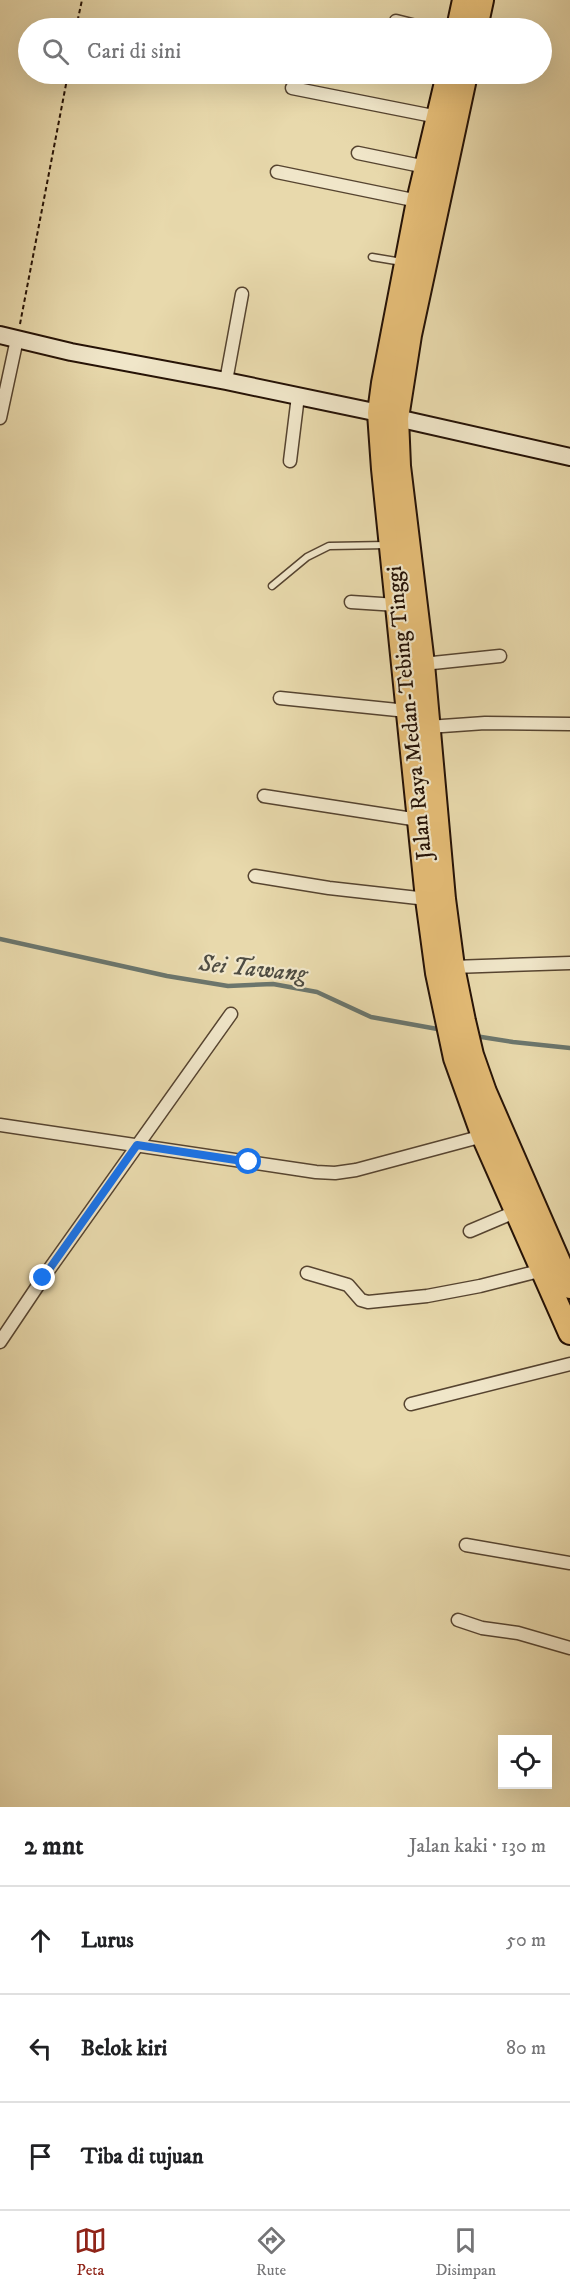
<!DOCTYPE html>
<html lang="id">
<meta charset="utf-8">
<style>
:root{--surface:#fff;--page:#f6f6f6;--text:#202124;--muted:#757577;--line:#e0e0e0;--accent:#8f2418}
body{margin:0;font-family:"IM FELL DW Pica",serif;background:var(--page);color:var(--text)}
.controls{position:absolute;right:18px;bottom:18px;display:grid;overflow:hidden;border-radius:0px;box-shadow:0 6px 24px #0002}
.controls button{width:54px;height:54px;display:grid;place-items:center;padding:0;border:0;border-bottom:2px solid var(--line);background:var(--surface);color:var(--text);font:30px sans-serif}
.stop{position:absolute;width:18px;height:18px;margin:-14px;border:4px solid #1a73e8;border-radius:50%;background:#fff}
.stop.end{background:#1a73e8;border-color:#fff;box-shadow:0 2px 6px #0008}
.list{margin:0;padding:0;list-style:none}
h2{display:flex;justify-content:space-between;align-items:center;height:78px;margin:0;padding:0 24px;font-size:26px}
h2 small{font-size:20px;font-weight:400;color:var(--muted)}
.list li{display:grid;grid-template-columns:39px 1fr auto;gap:18px;align-items:center;box-sizing:border-box;height:108px;padding:0 24px;border-top:2px solid var(--line)}
.list b{display:block;font-size:22px;white-space:nowrap}
.list em{font-size:20px;font-style:normal;color:var(--muted)}
.icon{flex:none;width:33px;height:33px;fill:none;stroke:currentColor;stroke-width:2;stroke-linecap:round;stroke-linejoin:round}
.map{position:relative;flex:none;width:570px;height:1807px;overflow:hidden}
.search{position:absolute;background:var(--surface);box-shadow:0 6px 24px #0002;left:18px;right:18px;top:18px;height:66px;display:flex;align-items:center;gap:15px;box-sizing:border-box;padding:0 21px;border-radius:33px;color:var(--muted);font-size:22px}
.sheet{height:402px;background:var(--surface)}
nav{display:flex;justify-content:space-around;align-items:center;box-sizing:border-box;height:84px;border-top:2px solid var(--line);background:var(--surface);font-size:16px;color:var(--muted)}
nav a{display:grid;justify-items:center;gap:3px}
nav .on{color:var(--accent)}
.map>svg:first-child{display:block}
.lines{fill:none;stroke-linecap:round;stroke-linejoin:round}
.stream{stroke:#6b766d;stroke-width:4.5}
.lane-casing{stroke:#564430;stroke-width:9}
.street-casing{stroke:#564430;stroke-width:15}
.secondary-casing{stroke:#251206;stroke-width:20}
.highway-casing{stroke:#251206;stroke-width:26}
.path{stroke:#251206;stroke-width:2;stroke-dasharray:4.5 3;stroke-linecap:butt}
.lane{stroke:#f0e6c9;stroke-width:6}
.street{stroke:#f0e6c9;stroke-width:12}
.secondary{stroke:#f0e6c9;stroke-width:16}
.highway{stroke:#e4bc76;stroke-width:22}
.route{stroke:#1a73e8;stroke-width:8}
.labels{text-anchor:middle;stroke-width:4.5;stroke-linejoin:round;paint-order:stroke}
.street-label{font-size:22px;fill:#251206;stroke:#f0e6c9}
.water-label{font-size:24px;font-style:italic;fill:#4e4c42;stroke:#f0e6c9}
</style>
<div class="map">
<svg width="570" height="1807" viewBox="0 0 570 1807">
<rect width="100%" height="100%" fill="#e8d9ac"/>
<filter id="stains"><feTurbulence type="fractalNoise" baseFrequency=".00333" numOctaves="4"/><feColorMatrix values="0 0 0 0 .2 0 0 0 0 .09 0 0 0 0 .02 0 0 0 .5 -.17"/></filter>
<radialGradient id="worn" r=".72"><stop offset=".6" stop-color="#630" stop-opacity="0"/><stop offset="1" stop-color="#630" stop-opacity=".3"/></radialGradient>
<g class="lines">
<g class="stream">
<path d="M0 939 167 976 228 986 273 984 317 992 371 1017 443 1030"/>
<path d="M475 1036 513 1042 570 1048"/>
</g>
<defs>
<g id="lane">
<path d="M372 257 402 262"/>
<path d="M272 586 307 557 329 546 387 545"/>
</g>
<g id="street">
<path d="M396 21 424 28"/>
<path d="M292 88 438 117"/>
<path d="M358 153 426 167"/>
<path d="M277 172 418 201"/>
<path d="M226 381 242 294"/>
<path d="M0 418 17 339"/>
<path d="M290 461 298 396"/>
<path d="M351 602 397 605"/>
<path d="M423 664 500 656"/>
<path d="M280 698 407 711"/>
<path d="M428 727 485 723 570 724"/>
<path d="M264 796 419 820"/>
<path d="M255 876 329 888 427 899"/>
<path d="M453 967 570 963"/>
<path d="M0 1125 316 1172 335 1173 356 1170 483 1136"/>
<path d="M470 1231 515 1212"/>
<path d="M307 1273 348 1285 361 1300 368 1302 427 1296 480 1286 543 1270"/>
<path d="M0 1342 43 1278 231 1014"/>
<path d="M411 1404 570 1364"/>
<path d="M466 1545 570 1563"/>
<path d="M458 1620 482 1628 518 1633 570 1648"/>
</g>
<g id="secondary">
<path d="M0 335 71 352 226 381 379 413"/>
<path d="M397 418 570 457"/>
</g>
<g id="highway">
<path d="M458 28 464 0"/>
<path d="M476 28 482 0"/>
<path d="M448 74 418 201 383 383 379 413 383 469 427 899 437 973 455 1058 483 1136 570 1333"/>
<path d="M466 74 410 335 397 418 399 466 423 664 444 899 453 967 464 1021 472 1055 485 1092 570 1287"/>
</g>
</defs>
<use href="#lane" class="lane-casing"/>
<use href="#street" class="street-casing"/>
<use href="#secondary" class="secondary-casing"/>
<use href="#highway" class="highway-casing"/>
<g class="path">
<path d="M76 28 82 0"/>
<path d="M20 324 68 74"/>
</g>
<use href="#lane" class="lane"/>
<use href="#street" class="street"/>
<use href="#secondary" class="secondary"/>
<use href="#highway" class="highway"/>
</g>
<g class="lines">
<path class="route" d="M43 1278 137 1145 249 1162"/>
</g>
<g class="labels">
<g class="street-label">
<text transform="translate(408 713) rotate(-96)" y="8">Jalan Raya Medan-Tebing Tinggi</text>
</g>
<g class="water-label">
<text transform="translate(253 968) rotate(6)" y="8">Sei Tawang</text>
</g>
</g>
<rect width="100%" height="100%" filter="url(#stains)"/>
<rect width="100%" height="100%" fill="url(#worn)"/>
</svg>
<div class="controls">
<button><svg class="icon" aria-label="locate" viewBox="0 0 24 24"><circle cx="12" cy="12" r="6"/><path d="M12 2v4M12 18v4M2 12h4M18 12h4"/></svg></button>
</div>
<div class="stop" style="left:249px;top:1162px"></div>
<div class="stop end" style="left:43px;top:1278px"></div>
<div class="search"><svg class="icon" aria-label="search" viewBox="0 0 24 24"><circle cx="10" cy="10" r="6"/><path d="M15 15l6 6"/></svg>Cari di sini</div>
</div>
<section class="sheet">
<h2>2 mnt<small>Jalan kaki · 130 m</small></h2>
<ul class="list">
<li><svg class="icon" aria-label="ahead" viewBox="0 0 24 24"><path d="M12 20V5M6 11l6-6 6 6"/></svg><div><b>Lurus</b></div><em>50 m</em></li>
<li><svg class="icon" aria-label="left" viewBox="0 0 24 24"><path d="M17 20v-9H6M10 6l-5 5 5 5"/></svg><div><b>Belok kiri</b></div><em>80 m</em></li>
<li><svg class="icon" aria-label="arrive" viewBox="0 0 24 24"><path d="M6 21V4h12l-3 4 3 4H6"/></svg><div><b>Tiba di tujuan</b></div></li>
</ul>
</section>
<nav>
<a class="on"><svg class="icon" aria-label="map" viewBox="0 0 24 24"><path d="M3 6l6-2 6 2 6-2v14l-6 2-6-2-6 2zM9 4v14M15 6v14"/></svg>Peta</a>
<a><svg class="icon" aria-label="directions" viewBox="0 0 24 24"><path d="M12 3l9 9-9 9-9-9zM9 14v-3h6M13 9l2 2-2 2"/></svg>Rute</a>
<a><svg class="icon" aria-label="saved" viewBox="0 0 24 24"><path d="M7 4h10v16l-5-4-5 4z"/></svg>Disimpan</a>
</nav>
